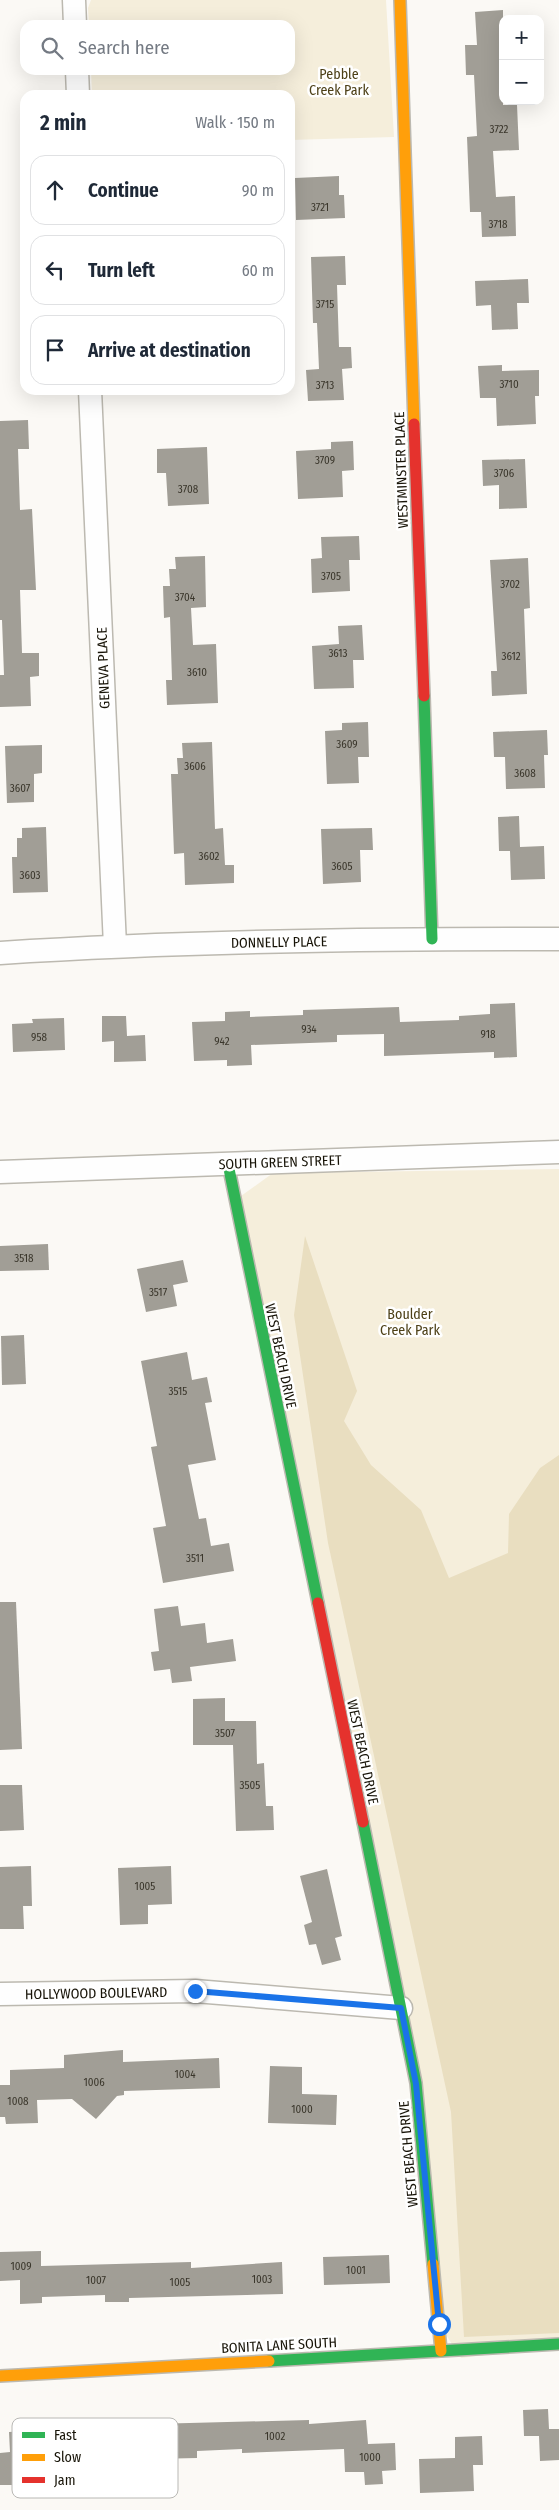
<!DOCTYPE html>
<meta charset="utf-8">
<style>
:root{--surface:#fff;--page:#f2f2f3;--text:#1f2937;--muted:#747a83;--line:#e0e1e3}
body{margin:0;font-family:"Fira Sans Condensed",sans-serif;background:var(--page);color:var(--text)}
.controls{position:absolute;right:15px;top:15px;display:grid;overflow:hidden;border-radius:10px;box-shadow:0 5px 20px #0002}
.controls button{width:45px;height:45px;display:grid;place-items:center;padding:0;border:0;border-bottom:1px solid var(--line);background:var(--surface);color:var(--text);font:25px sans-serif}
.stop{position:absolute;width:15px;height:15px;margin:-11px;border:4px solid #1a73e8;border-radius:50%;background:#fff}
.stop.end{background:#1a73e8;border-color:#fff;box-shadow:0 1px 5px #0008}
.list{margin:0;padding:0;list-style:none}
h2{display:flex;justify-content:space-between;align-items:center;height:65px;margin:0;padding:0 20px;font-size:21px}
h2 small{font-size:16px;font-weight:400;color:var(--muted)}
.list li{display:grid;grid-template-columns:32px 1fr auto;gap:15px;align-items:center;box-sizing:border-box;height:70px;margin:0 10px 10px;padding:0 10px;border:1px solid var(--line);border-radius:15px}
.list b{display:block;font-size:19px;white-space:nowrap}
.list em{font-size:16px;font-style:normal;color:var(--muted)}
.icon{flex:none;width:28px;height:28px;fill:none;stroke:currentColor;stroke-width:2;stroke-linecap:round;stroke-linejoin:round}
.map{position:relative;flex:none;width:559px;height:2510px;overflow:hidden}
.search{position:absolute;background:var(--surface);box-shadow:0 5px 20px #0002;left:20px;top:20px;width:275px;height:55px;display:flex;align-items:center;gap:12px;box-sizing:border-box;padding:0 18px;border-radius:15px;color:var(--muted);font-size:19px}
.panel{position:absolute;background:var(--surface);box-shadow:0 5px 20px #0002;left:20px;top:90px;width:275px;height:305px;border-radius:15px}
.map>svg:first-child{display:block}
.green{fill:#f5eedb}
.forest{fill:#e9dec0}
.building{fill:#a19e96}
.lines{fill:none;stroke-linecap:round;stroke-linejoin:round}
.street-casing{stroke:#bcb9b0;stroke-width:25}
.fast-casing{stroke:#bcb9b0;stroke-width:14}
.slow-casing{stroke:#bcb9b0;stroke-width:14}
.jam-casing{stroke:#bcb9b0;stroke-width:14}
.street{stroke:#fefefe;stroke-width:22}
.fast{stroke:#30b455;stroke-width:11}
.slow{stroke:#ff9f0a;stroke-width:11}
.jam{stroke:#e5322d;stroke-width:11}
.route{stroke:#1a73e8;stroke-width:6}
.labels{text-anchor:middle;stroke-width:5;stroke-linejoin:round;paint-order:stroke}
.number-label{font-size:11px;fill:#3a362b}
.park-label{font-size:14px;fill:#4d4017;stroke:#fff}
.street-label{font-size:14px;fill:#171307;stroke:#fff}
.key{fill:#fff;stroke:#b9b8b5;stroke-width:1}
.key-label{font-size:14px;fill:#171307}
</style>
<div class="map">
<svg width="559" height="2510" viewBox="0 0 559 2510">
<rect width="100%" height="100%" fill="#fbf9f5"/>
<g class="green">
<path d="M91 0H386L394 137 290 140V95H92L91 70H290V25H89L88 8Z"/>
<path d="M559 1169V2346L461 2358 439 2324 416 2083 234 1201 273 1173Z"/>
</g>
<path class="forest" d="M305 1236 357 1391 344 1421 371 1465 421 1510 449 1578 508 1553 509 1514 540 1468 559 1455V2333L464 2337 451 2112 328 1543 294 1315Z"/>
<g class="building">
<path d="M503 10V105H517L519 150 493 151 496 197 515 196 516 236 482 237 481 212H470L467 137 477 136 474 75H466L465 45H477L475 12Z"/>
<path d="M339 176V195H344L345 218 296 220 295 178Z"/>
<path d="M345 256 346 285H337L339 347H351L352 368 342 369 344 400 308 401 306 370 319 369 317 323H313L311 257Z"/>
<path d="M528 279 529 303H517L518 329 492 330 491 305 476 306 475 281Z"/>
<path d="M502 365V371L539 370V396H535L536 424 497 426 496 398H480L478 366Z"/>
<path d="M28 420 29 449H18L20 510 32 509 36 590H20L22 653H39V676L30 677 31 706 0 707V675H4L2 620H0V421Z"/>
<path d="M353 441 354 470 342 471 343 497 298 499 296 451 331 449V442Z"/>
<path d="M207 447 209 504 168 506 166 473H157V449Z"/>
<path d="M525 459 527 508 499 509V485L483 486 482 460Z"/>
<path d="M359 536 360 560H349L350 591 312 593 311 559 322 558 321 537Z"/>
<path d="M205 556 206 607 191 608 193 645 216 644 218 703 167 705 166 680H172L170 617 164 618 163 586H170L169 569H176L175 557Z"/>
<path d="M528 558 530 608 524 609 527 694 492 696 491 671H497L490 560Z"/>
<path d="M362 625 364 660H353L354 688 314 689 312 646 339 644 338 626Z"/>
<path d="M368 722 369 757H358L359 783 327 784 325 731 342 730V723Z"/>
<path d="M547 730 548 755H544L545 788 506 789 505 757H494L493 732Z"/>
<path d="M212 742 215 829 223 828 225 865H234V883L185 885 184 853 174 854 171 774H178L177 758H183L182 743Z"/>
<path d="M42 745V773L34 774V802L7 803 5 746Z"/>
<path d="M519 816 520 847 544 846 545 879 511 880 510 851H499L498 817Z"/>
<path d="M46 827 48 892 13 893 12 857H17V838H22V828Z"/>
<path d="M372 828 373 850H360L361 882 323 884 321 829Z"/>
<path d="M515 1003 517 1057 494 1058V1052L384 1056V1034L337 1035V1042L251 1045 252 1065 227 1066V1060L194 1061 192 1022 225 1021V1012L250 1011V1017L303 1015V1010L399 1007 400 1022 459 1020V1016L490 1014V1004Z"/>
<path d="M102 1016H126L127 1036 145 1035 146 1061 114 1062V1041L102 1042Z"/>
<path d="M64 1018 65 1050 13 1052 12 1024 33 1023 32 1019Z"/>
<path d="M48 1244 49 1270 0 1271V1246Z"/>
<path d="M183 1260 188 1282 173 1285 177 1306 146 1312 137 1269Z"/>
<path d="M24 1335 26 1384 2 1385 1 1336Z"/>
<path d="M187 1352 192 1380 207 1377 212 1402 205 1403 216 1460 188 1465 199 1519 206 1518 211 1546 229 1543 234 1571 163 1583 153 1528 166 1526 151 1447 157 1446 141 1361Z"/>
<path d="M0 1602H16L22 1749 0 1750Z"/>
<path d="M178 1606 181 1626 205 1623 207 1643 233 1639 236 1661 190 1667 192 1681 172 1683 170 1669 154 1671 151 1652 159 1651 154 1609Z"/>
<path d="M225 1698V1721H256L257 1764 264 1763 266 1806H273L274 1830 236 1831 233 1745H193V1699Z"/>
<path d="M0 1785H22L24 1830 0 1831Z"/>
<path d="M31 1866 32 1906H23L24 1929H0V1867Z"/>
<path d="M171 1866 172 1904 148 1905V1924L120 1925 118 1868Z"/>
<path d="M327 1869 342 1936 335 1938 341 1960 322 1965 316 1944 309 1945 304 1925 312 1922 300 1876Z"/>
<path d="M123 2050V2062L219 2058 220 2088 124 2091V2095L117 2096 96 2119 72 2099 37 2100 38 2123 6 2124 5 2117H0V2085H10V2070L64 2068V2055Z"/>
<path d="M270 2066 302 2067V2094L337 2095 336 2125 268 2123Z"/>
<path d="M41 2251V2266L191 2262V2268L282 2262 283 2294 129 2298V2302H105V2295L42 2297V2303L20 2304V2280L0 2281V2252Z"/>
<path d="M389 2255 390 2283 324 2285 323 2257Z"/>
<path d="M548 2409 549 2429H559V2460L540 2461 539 2436H524L523 2410Z"/>
<path d="M309 2420V2424L366 2420 368 2444 395 2443 396 2470 382 2471 383 2484 365 2485 364 2472H345L344 2449 242 2453V2449L197 2451V2458L63 2461V2457L19 2458 20 2485H0V2453L10 2452 9 2432 151 2424Z"/>
<path d="M482 2436 483 2465H473L474 2491 420 2493 419 2459 455 2458V2437Z"/>
</g>
<g class="lines">
<defs>
<g id="street">
<path d="M74 0 75 25"/>
<path d="M77 70 78 95"/>
<path d="M90 390 115 946"/>
<path d="M0 953C186 941 373 939 559 939"/>
<path d="M0 1172 559 1152"/>
<path d="M0 1994 195 1991 401 2008"/>
</g>
<g id="fast">
<path d="M424 696 432 939"/>
<path d="M228 1164 318 1603"/>
<path d="M363 1822 416 2083 433 2264"/>
<path d="M269 2361 559 2344"/>
</g>
<g id="slow">
<path d="M400 0 414 424"/>
<path d="M433 2264 441 2351"/>
<path d="M0 2376 269 2361"/>
</g>
<g id="jam">
<path d="M414 424 424 696"/>
<path d="M318 1603 363 1822"/>
</g>
</defs>
<use href="#street" class="street-casing"/>
<use href="#fast" class="fast-casing"/>
<use href="#slow" class="slow-casing"/>
<use href="#jam" class="jam-casing"/>
<use href="#street" class="street"/>
<use href="#fast" class="fast"/>
<use href="#slow" class="slow"/>
<use href="#jam" class="jam"/>
</g>
<g class="lines">
<path class="route" d="M195 1991 401 2008 416 2084 439 2324"/>
</g>
<g class="labels">
<g class="number-label">
<text x="499" y="133">3722</text>
<text x="320" y="211">3721</text>
<text x="498" y="228">3718</text>
<text x="325" y="308">3715</text>
<text x="509" y="388">3710</text>
<text x="325" y="389">3713</text>
<text x="325" y="464">3709</text>
<text x="504" y="477">3706</text>
<text x="188" y="493">3708</text>
<text x="331" y="580">3705</text>
<text x="510" y="588">3702</text>
<text x="185" y="601">3704</text>
<text x="338" y="657">3613</text>
<text x="511" y="660">3612</text>
<text x="197" y="676">3610</text>
<text x="347" y="748">3609</text>
<text x="195" y="770">3606</text>
<text x="525" y="777">3608</text>
<text x="20" y="792">3607</text>
<text x="209" y="860">3602</text>
<text x="342" y="870">3605</text>
<text x="30" y="879">3603</text>
<text x="309" y="1033">934</text>
<text x="488" y="1038">918</text>
<text x="39" y="1041">958</text>
<text x="222" y="1045">942</text>
<text x="24" y="1262">3518</text>
<text x="158" y="1296">3517</text>
<text x="178" y="1395">3515</text>
<text x="195" y="1562">3511</text>
<text x="225" y="1737">3507</text>
<text x="250" y="1789">3505</text>
<text x="145" y="1890">1005</text>
<text x="185" y="2078">1004</text>
<text x="94" y="2086">1006</text>
<text x="18" y="2105">1008</text>
<text x="302" y="2113">1000</text>
<text x="21" y="2270">1009</text>
<text x="356" y="2274">1001</text>
<text x="262" y="2283">1003</text>
<text x="96" y="2284">1007</text>
<text x="180" y="2286">1005</text>
<text x="275" y="2440">1002</text>
<text x="370" y="2461">1000</text>
</g>
<g class="park-label">
<text x="339" y="79">Pebble<tspan x="339" dy="16">Creek Park</tspan></text>
<text x="410" y="1319">Boulder<tspan x="410" dy="16">Creek Park</tspan></text>
</g>
<g class="street-label">
<text transform="translate(401 470) rotate(-92)" y="5">WESTMINSTER PLACE</text>
<text transform="translate(103 668) rotate(-92)" y="5">GENEVA PLACE</text>
<text transform="translate(279 942) rotate(-1)" y="5">DONNELLY PLACE</text>
<text transform="translate(280 1162) rotate(-2)" y="5">SOUTH GREEN STREET</text>
<text transform="translate(281 1356) rotate(78)" y="5">WEST BEACH DRIVE</text>
<text transform="translate(363 1752) rotate(78)" y="5">WEST BEACH DRIVE</text>
<text transform="translate(96 1993) rotate(-1)" y="5">HOLLYWOOD BOULEVARD</text>
<text transform="translate(408 2154) rotate(-95)" y="5">WEST BEACH DRIVE</text>
<text transform="translate(279 2345) rotate(-3)" y="5">BONITA LANE SOUTH</text>
</g>
</g>
<rect x="12" y="2418" width="166" height="80" rx="8" class="key"/>
<rect x="22" y="2432" width="23" height="6" fill="#30b455"/>
<rect x="22" y="2454" width="23" height="7" fill="#ff9f0a"/>
<rect x="22" y="2477" width="23" height="6" fill="#e5322d"/>
<g class="key-label">
<text x="54" y="2440">Fast</text>
<text x="54" y="2462">Slow</text>
<text x="54" y="2485">Jam</text>
</g>
</svg>
<div class="controls">
<button>+</button>
<button>−</button>
</div>
<div class="stop" style="left:439px;top:2324px"></div>
<div class="stop end" style="left:195px;top:1991px"></div>
<div class="search"><svg class="icon" aria-label="search" viewBox="0 0 24 24"><circle cx="10" cy="10" r="6"/><path d="M15 15l6 6"/></svg>Search here</div>
<section class="panel">
<h2>2 min<small>Walk · 150 m</small></h2>
<ul class="list">
<li><svg class="icon" aria-label="ahead" viewBox="0 0 24 24"><path d="M12 20V5M6 11l6-6 6 6"/></svg><div><b>Continue</b></div><em>90 m</em></li>
<li><svg class="icon" aria-label="left" viewBox="0 0 24 24"><path d="M17 20v-9H6M10 6l-5 5 5 5"/></svg><div><b>Turn left</b></div><em>60 m</em></li>
<li><svg class="icon" aria-label="arrive" viewBox="0 0 24 24"><path d="M6 21V4h12l-3 4 3 4H6"/></svg><div><b>Arrive at destination</b></div></li>
</ul>
</section>
</div>
